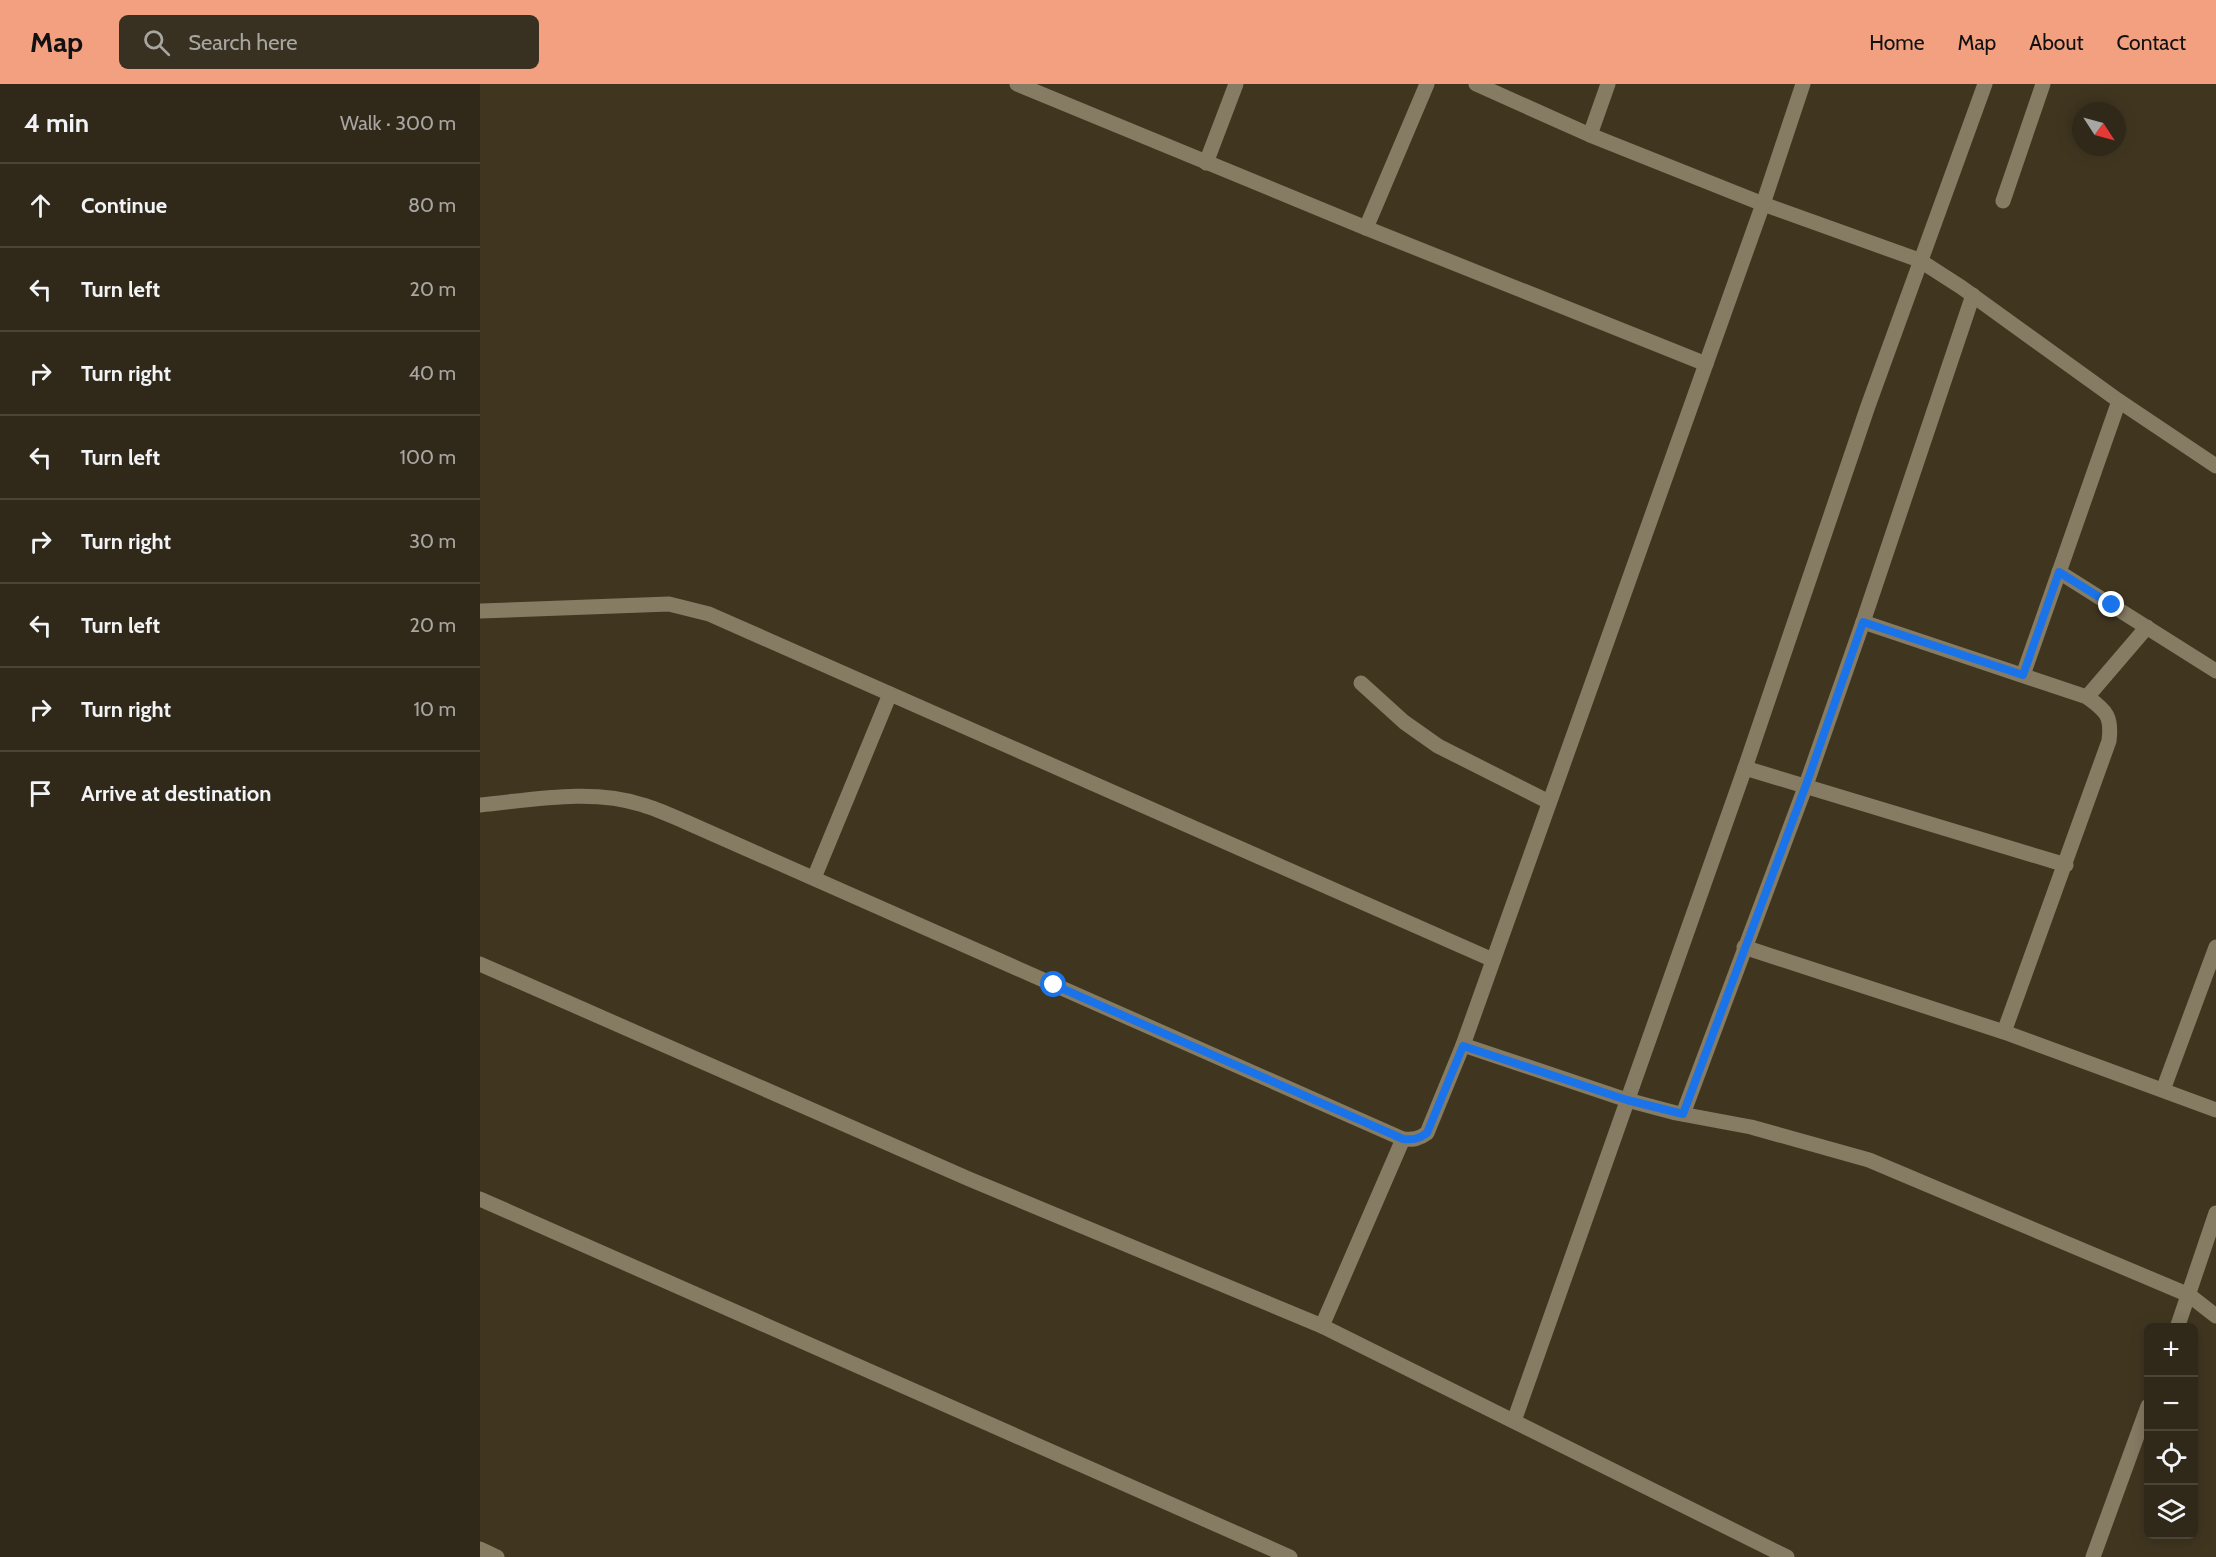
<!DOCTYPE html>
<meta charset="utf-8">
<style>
:root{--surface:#302818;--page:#383021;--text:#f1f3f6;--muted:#a8a6a2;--line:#4b4437;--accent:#f2a07f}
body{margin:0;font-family:Cabin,sans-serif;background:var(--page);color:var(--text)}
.controls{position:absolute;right:18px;bottom:18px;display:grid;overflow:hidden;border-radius:9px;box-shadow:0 3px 15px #0003}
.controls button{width:54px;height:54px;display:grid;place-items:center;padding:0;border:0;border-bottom:2px solid var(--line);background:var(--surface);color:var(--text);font:30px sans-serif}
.compass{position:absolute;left:1592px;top:18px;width:54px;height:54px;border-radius:50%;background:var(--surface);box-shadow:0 3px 15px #0003;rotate:126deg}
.stop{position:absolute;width:18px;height:18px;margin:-14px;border:4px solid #1a73e8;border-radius:50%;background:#fff}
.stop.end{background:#1a73e8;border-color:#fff;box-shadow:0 2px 6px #0008}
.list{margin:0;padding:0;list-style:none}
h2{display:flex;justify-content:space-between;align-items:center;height:78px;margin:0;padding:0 24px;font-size:26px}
h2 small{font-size:20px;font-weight:400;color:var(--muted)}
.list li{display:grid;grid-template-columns:39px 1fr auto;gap:18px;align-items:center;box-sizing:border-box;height:84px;padding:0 24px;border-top:2px solid var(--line)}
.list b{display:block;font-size:22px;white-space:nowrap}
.list em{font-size:20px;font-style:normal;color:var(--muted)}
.icon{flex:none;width:33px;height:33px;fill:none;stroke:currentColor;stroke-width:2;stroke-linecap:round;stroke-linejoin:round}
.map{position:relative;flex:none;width:1736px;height:1473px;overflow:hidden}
header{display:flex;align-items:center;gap:36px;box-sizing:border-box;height:84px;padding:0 30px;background:var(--accent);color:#111}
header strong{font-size:28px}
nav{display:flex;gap:33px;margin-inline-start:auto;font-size:21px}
.search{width:420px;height:54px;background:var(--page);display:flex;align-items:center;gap:15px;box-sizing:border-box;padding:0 21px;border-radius:9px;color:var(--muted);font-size:22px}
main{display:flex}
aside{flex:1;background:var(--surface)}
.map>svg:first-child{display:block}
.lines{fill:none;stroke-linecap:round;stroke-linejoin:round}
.service{stroke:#867b63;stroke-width:15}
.minor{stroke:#867b63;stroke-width:15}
.route{stroke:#1a73e8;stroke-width:8}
</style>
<header>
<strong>Map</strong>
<div class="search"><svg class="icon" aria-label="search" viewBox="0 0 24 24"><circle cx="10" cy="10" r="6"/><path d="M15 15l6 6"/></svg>Search here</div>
<nav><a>Home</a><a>Map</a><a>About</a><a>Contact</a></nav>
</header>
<main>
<aside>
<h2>4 min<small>Walk · 300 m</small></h2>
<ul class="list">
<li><svg class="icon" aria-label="ahead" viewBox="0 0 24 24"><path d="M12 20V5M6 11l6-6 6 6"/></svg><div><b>Continue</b></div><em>80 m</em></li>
<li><svg class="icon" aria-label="left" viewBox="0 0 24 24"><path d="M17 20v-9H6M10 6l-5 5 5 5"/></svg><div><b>Turn left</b></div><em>20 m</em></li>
<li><svg class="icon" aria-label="right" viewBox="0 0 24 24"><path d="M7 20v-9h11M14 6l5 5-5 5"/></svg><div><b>Turn right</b></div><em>40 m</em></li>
<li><svg class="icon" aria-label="left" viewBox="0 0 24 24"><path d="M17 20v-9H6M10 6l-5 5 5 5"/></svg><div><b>Turn left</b></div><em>100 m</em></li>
<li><svg class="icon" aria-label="right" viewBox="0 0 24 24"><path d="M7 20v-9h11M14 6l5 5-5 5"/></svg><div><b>Turn right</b></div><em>30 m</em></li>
<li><svg class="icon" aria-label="left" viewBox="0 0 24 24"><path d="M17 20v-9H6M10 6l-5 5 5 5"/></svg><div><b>Turn left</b></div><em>20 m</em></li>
<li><svg class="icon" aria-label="right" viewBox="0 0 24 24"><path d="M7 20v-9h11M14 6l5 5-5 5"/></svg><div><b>Turn right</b></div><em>10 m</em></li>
<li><svg class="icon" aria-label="arrive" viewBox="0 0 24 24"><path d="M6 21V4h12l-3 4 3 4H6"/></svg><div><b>Arrive at destination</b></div></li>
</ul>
</aside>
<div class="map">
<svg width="1736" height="1473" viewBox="0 0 1736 1473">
<rect width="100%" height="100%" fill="#403620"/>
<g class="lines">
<path class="service" d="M881 599 924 638 958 662 1069 718"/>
<g class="minor">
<path d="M537 0 886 144 1226 280"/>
<path d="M996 0 1110 51"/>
<path d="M1128 0 1110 51 1283 120 1439 176 1481 203 1639 317 1736 382"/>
<path d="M726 79 756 0"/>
<path d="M1523 117 1563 0"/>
<path d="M886 144 947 0"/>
<path d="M1579 488 1736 587"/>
<path d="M0 527 189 520 229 530 1013 876"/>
<path d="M1383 538 1607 613C1627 627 1632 633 1629 657L1524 948"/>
<path d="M1543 591 1639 317"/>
<path d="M1607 613 1667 543"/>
<path d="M1265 684 1586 781"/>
<path d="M0 721C52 716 112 704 163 721 177 725 192 732 206 738L923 1055C933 1056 939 1055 947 1049L983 961 1283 120 1323 0"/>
<path d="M334 794 410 610"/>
<path d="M1264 863 1524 948 1736 1026"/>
<path d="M0 880 489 1095 842 1242 1307 1473"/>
<path d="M983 961 1147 1016 1196 1029 1271 1043 1389 1076 1709 1211 1736 1232"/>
<path d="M1683 1006 1736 863"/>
<path d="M1203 1030 1326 701 1383 538 1493 211"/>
<path d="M0 1115 810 1473"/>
<path d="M842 1242 923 1055"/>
<path d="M1697 1244 1736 1129"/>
<path d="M1034 1337 1265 684 1388 322 1505 0"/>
<path d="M0 1465 17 1473"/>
<path d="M1613 1473 1668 1322"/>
</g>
</g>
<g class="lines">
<path class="route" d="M574 901 923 1055C933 1056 939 1055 947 1049L983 962 1147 1016 1203 1030 1326 701 1383 538 1543 591 1579 488 1632 521"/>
</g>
</svg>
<div class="controls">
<button>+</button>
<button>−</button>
<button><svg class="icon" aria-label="locate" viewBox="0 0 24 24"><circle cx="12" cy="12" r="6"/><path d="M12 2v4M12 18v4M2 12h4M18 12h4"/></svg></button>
<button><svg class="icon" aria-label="layers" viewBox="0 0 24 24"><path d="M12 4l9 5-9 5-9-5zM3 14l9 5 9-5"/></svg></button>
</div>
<svg class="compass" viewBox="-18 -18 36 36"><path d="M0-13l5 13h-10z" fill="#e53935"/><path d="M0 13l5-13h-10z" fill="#a8a6a2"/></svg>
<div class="stop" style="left:574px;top:901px"></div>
<div class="stop end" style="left:1632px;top:521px"></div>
</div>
</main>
